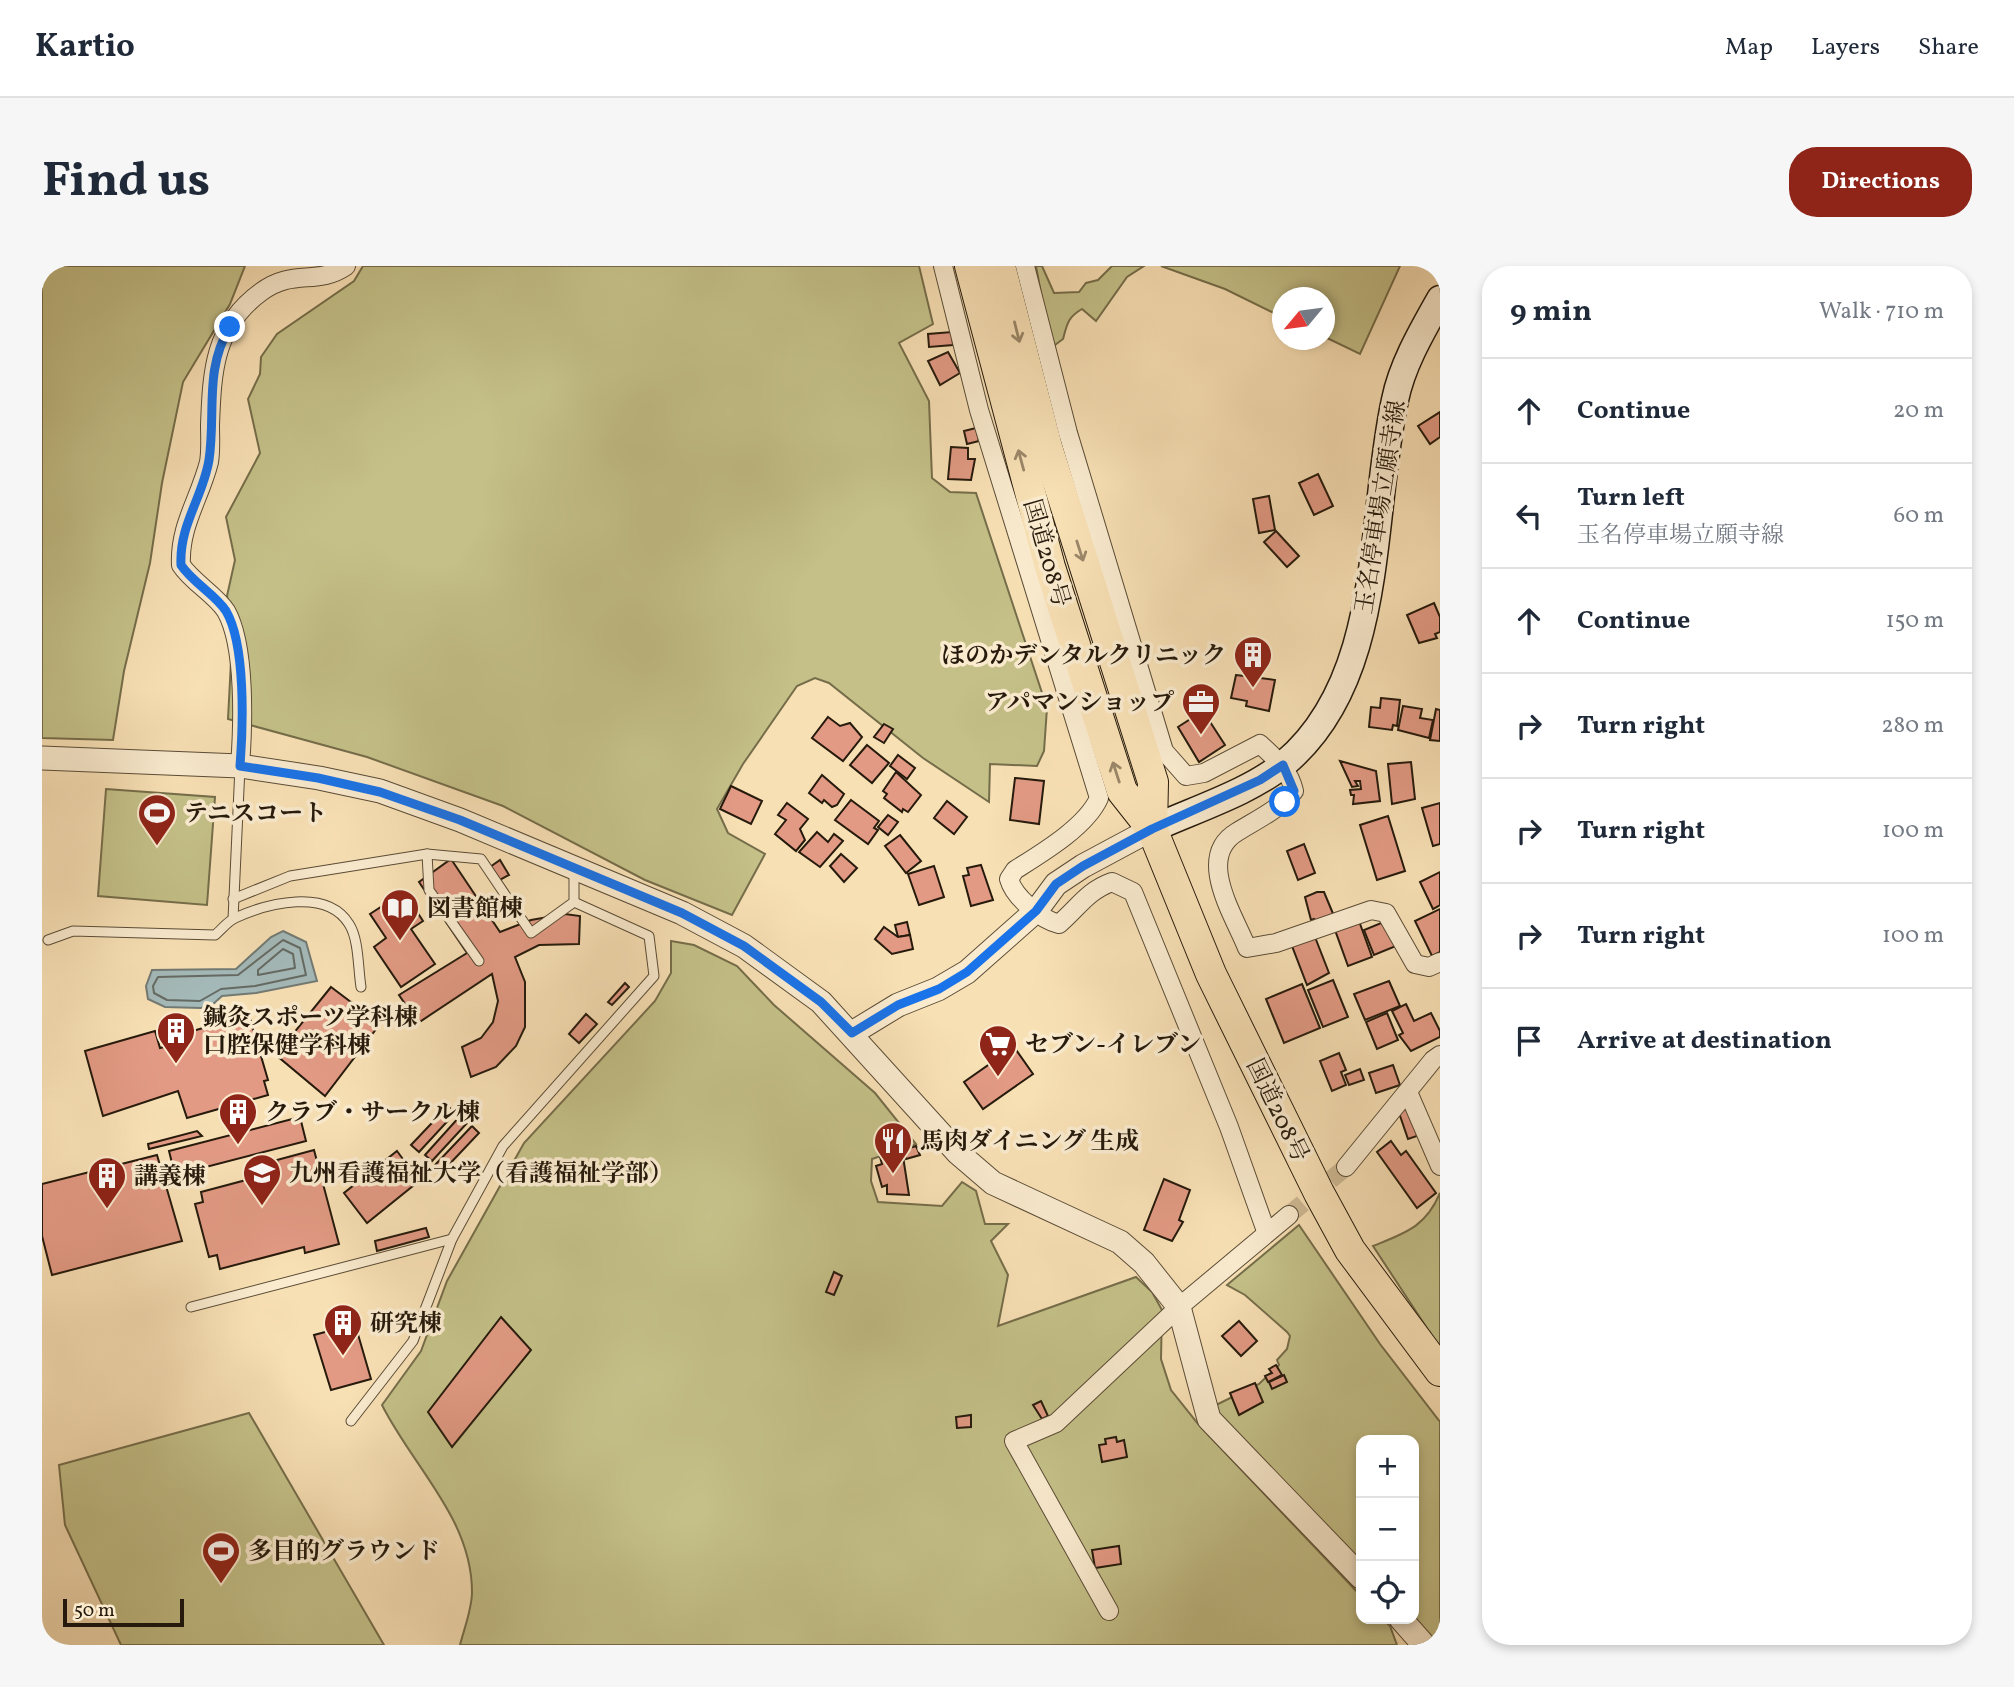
<!DOCTYPE html>
<meta charset="utf-8">
<style>
:root{--surface:#fff;--page:#f6f6f7;--text:#1f2937;--muted:#747a83;--line:#e0e1e3;--accent:#8f2418}
body{margin:0;font-family:Vollkorn,"Noto Serif JP",serif;background:var(--page);color:var(--text)}
.controls{position:absolute;right:21px;bottom:21px;display:grid;overflow:hidden;border-radius:14px;box-shadow:0 4px 10px #0003}
.controls button{width:63px;height:63px;display:grid;place-items:center;padding:0;border:0;border-bottom:2px solid var(--line);background:var(--surface);color:var(--text);font:35px sans-serif}
.compass{position:absolute;left:1230px;top:21px;width:63px;height:63px;border-radius:50%;background:var(--surface);box-shadow:0 4px 10px #0003;rotate:241deg}
.scale{position:absolute;left:21px;bottom:18px;width:121px;box-sizing:border-box;padding-left:7px;border:4px solid #261a0c;border-top:0;font-size:19px;line-height:24px;white-space:nowrap;color:#261a0c;-webkit-text-stroke:5px #faebcf;paint-order:stroke}
.stop{position:absolute;width:21px;height:21px;margin:-16px;border:5px solid #1a73e8;border-radius:50%;background:#fff}
.stop.end{background:#1a73e8;border-color:#fff;box-shadow:0 2px 7px #0008}
.list{margin:0;padding:0;list-style:none}
h2{display:flex;justify-content:space-between;align-items:center;height:91px;margin:0;padding:0 28px;font-size:30px}
h2 small{font-size:23px;font-weight:400;color:var(--muted)}
.list li{display:grid;grid-template-columns:46px 1fr auto;gap:21px;align-items:center;box-sizing:border-box;height:105px;padding:0 28px;border-top:2px solid var(--line)}
.list b{display:block;font-size:26px;white-space:nowrap}
.list p{margin:0;font-size:23px;white-space:nowrap;color:var(--muted)}
.list em{font-size:23px;font-style:normal;color:var(--muted)}
.icon{flex:none;width:38px;height:38px;fill:none;stroke:currentColor;stroke-width:2;stroke-linecap:round;stroke-linejoin:round}
.map{position:relative;flex:none;width:1398px;height:1379px;overflow:hidden;border-radius:28px}
header{display:flex;align-items:center;gap:42px;box-sizing:border-box;height:98px;padding:0 35px;background:var(--surface);border-bottom:2px solid var(--line)}
header strong{font-size:33px}
nav{display:flex;gap:38px;margin-inline-start:auto;font-size:24px}
.intro{display:flex;align-items:center;justify-content:space-between;box-sizing:border-box;height:168px;padding:0 42px}
h1{margin:0;font-size:49px}
.button{padding:18px 32px;border-radius:28px;background:var(--accent);color:#fff;font-size:24px;font-weight:700}
main{display:flex;gap:42px;padding:0 42px}
aside{flex:1;background:var(--surface);border-radius:28px;box-shadow:0 4px 10px #0003}
.map>svg:first-child{display:block}
.green{fill:#c4c088;stroke:#756d4a;stroke-width:2}
.water{fill:#a4baba;stroke:#727a74;stroke-width:2}
.lines{fill:none;stroke-linecap:round;stroke-linejoin:round}
.shore{stroke:#656a63;stroke-width:2}
.building{fill:#e29a84;stroke:#261a0c;stroke-width:2}
.minor-tunnel{stroke:#ceb893;stroke-width:18;stroke-dasharray:18 9;stroke-linecap:butt}
.service-casing{stroke:#5a4c36;stroke-width:11}
.minor-casing{stroke:#5a4c36;stroke-width:20}
.tertiary-casing{stroke:#5a4c36;stroke-width:25}
.secondary-casing{stroke:#261a0c;stroke-width:29}
.trunk-casing{stroke:#261a0c;stroke-width:32}
.service{stroke:#faebcf;stroke-width:9}
.minor{stroke:#faebcf;stroke-width:18}
.tertiary{stroke:#faebcf;stroke-width:23}
.secondary{stroke:#faebcf;stroke-width:26}
.trunk{stroke:#f8e0b5;stroke-width:30}
.oneway{stroke:#9a8769}
.route{stroke:#1a73e8;stroke-width:9}
.labels{text-anchor:middle;stroke-width:7;stroke-linejoin:round;paint-order:stroke}
.street-label{font-size:24px;fill:#261a0c;stroke:#faebcf}
.poi-label{font-size:24px;font-weight:bold;fill:#261a0c;stroke:#faebcf;text-anchor:start}
</style>
<header>
<strong>Kartio</strong>
<nav><a>Map</a><a>Layers</a><a>Share</a></nav>
</header>
<div class="intro"><h1>Find us</h1><a class="button">Directions</a></div>
<main>
<div class="map">
<svg width="1398" height="1379" viewBox="0 0 1398 1379">
<rect width="100%" height="100%" fill="#f8e0b5"/>
<filter id="stains"><feTurbulence type="fractalNoise" baseFrequency=".00286" numOctaves="4"/><feColorMatrix values="0 0 0 0 .2 0 0 0 0 .09 0 0 0 0 .02 0 0 0 .5 -.17"/></filter>
<radialGradient id="worn" r=".72"><stop offset=".6" stop-color="#630" stop-opacity="0"/><stop offset="1" stop-color="#630" stop-opacity=".3"/></radialGradient>
<g class="green">
<path d="M0 0H203L188 38 141 116 120 217 108 297 82 405 71 474 0 472Z"/>
<path d="M321 0H877L891 58 857 77 887 135 890 212 908 226 934 227 1005 442 1002 485 995 500 948 498 947 536 881 492 787 417 773 412 755 420 701 498 675 543 686 567 723 588 690 649 603 614 461 540 325 491 186 453 191 357 185 330 193 294 184 251 218 187 206 133 218 108 219 91 235 68 312 15Z"/>
<path d="M994 0H1000L1012 27 1037 26 1044 17 1056 14 1070 0H1102L1085 11 1054 55 1040 43C1026 51 1025 58 1021 73L1009 82Z"/>
<path d="M1119 0H1358L1318 88 1283 71 1282 32H1240V51L1183 23Z"/>
<path d="M64 523 173 531 165 639 56 630Z"/>
<path d="M629 675 652 679 695 700 732 739 833 827 874 878 830 893 829 915 836 936 900 940 920 916 934 925 943 958H966L949 975 966 1009 956 1060 1094 1011 1110 1026 1120 1044 1119 1093 1129 1124 1157 1159 1319 1330V1353H1341L1348 1360 1355 1379H418C422 1363 430 1343 430 1326 430 1253 371 1201 340 1139L379 1085 405 1015 482 877 613 735 629 707Z"/>
<path d="M1398 927V1082L1331 980C1363 967 1384 961 1398 927Z"/>
<path d="M1257 959 1338 1078 1398 1156V1379H1394L1370 1353 1372 1174H1319V1299L1209 1193 1172 1140 1217 1118 1237 1099 1235 1094 1245 1083 1248 1070 1245 1066 1203 1029 1185 1019Z"/>
<path d="M207 1147 342 1379H79L23 1259 17 1199Z"/>
</g>
<path class="water" d="M241 665 264 676 275 715 214 727 180 730 170 739 159 742 123 741 106 733 104 720 110 704 194 703 229 671Z"/>
<g class="lines">
<g class="shore">
<path d="M241 674 258 682 264 709 213 720 179 723 158 735 125 734 112 727 111 720 116 711 196 709Z"/>
<path d="M241 683 251 688 253 702 216 709V704Z"/>
</g>
</g>
<g class="building">
<path d="M910 66 911 79 887 81 886 68Z"/>
<path d="M906 86 918 107 898 119 886 95Z"/>
<path d="M1398 146V171L1388 178 1376 160Z"/>
<path d="M934 162 937 175 925 178 922 165Z"/>
<path d="M909 181 926 182V193H933L929 214 906 213Z"/>
<path d="M1276 208 1291 240 1272 249 1257 217Z"/>
<path d="M1227 230 1233 264 1217 267 1211 233Z"/>
<path d="M1234 265 1257 290 1245 301 1222 276Z"/>
<path d="M1392 337 1398 351V366L1393 368 1395 372 1377 377 1365 349Z"/>
<path d="M1194 409 1233 414 1227 445 1204 440 1205 435 1189 432Z"/>
<path d="M1339 432 1358 434 1355 460 1351 459 1350 464 1327 461 1329 441 1338 442Z"/>
<path d="M1361 440 1380 443 1378 452 1391 454 1387 472 1356 464Z"/>
<path d="M1394 443 1398 444V475L1388 474Z"/>
<path d="M1161 445 1183 479 1157 496 1136 461Z"/>
<path d="M786 451 798 460 808 457 820 471 801 495 770 472Z"/>
<path d="M842 458 851 463 842 477 832 471Z"/>
<path d="M825 479 847 497 830 517 808 499Z"/>
<path d="M856 489 873 502 865 513 848 500Z"/>
<path d="M1298 495 1334 505 1338 535 1311 538 1312 529H1309L1308 524 1319 523 1318 515H1313L1316 520 1310 521Z"/>
<path d="M1369 496 1373 533 1350 538 1346 498Z"/>
<path d="M854 506 879 529 866 546 861 543 860 546 842 532 845 528 841 525Z"/>
<path d="M780 509 802 528 795 539 790 541 782 534 780 537 767 527Z"/>
<path d="M973 512 1002 515 997 558 968 554Z"/>
<path d="M689 520 720 535 709 558 678 543Z"/>
<path d="M809 534 837 555 832 562 836 564 826 578 793 554Z"/>
<path d="M905 535 925 551 912 568 892 552Z"/>
<path d="M745 537 766 553 758 563 763 574 754 585 733 568 744 554 736 549Z"/>
<path d="M1398 537V578L1391 580 1380 542Z"/>
<path d="M846 549 856 556 846 569 836 561Z"/>
<path d="M1346 550 1363 605 1335 614 1318 559Z"/>
<path d="M775 566 786 576 792 568 801 575 778 601 757 586Z"/>
<path d="M858 569 879 595 864 607 843 580Z"/>
<path d="M1262 578 1273 607 1256 614 1245 585Z"/>
<path d="M799 588 815 602 802 616 788 600Z"/>
<path d="M409 593 458 666 489 654 523 648 538 650 537 678 497 679 473 691 483 716V761L474 780 454 801 429 811 420 781 439 772 451 756 456 735 450 708 376 757 357 729 425 687 377 616Z"/>
<path d="M458 594 467 609 456 615 448 601Z"/>
<path d="M939 599 951 634 929 640 921 610 927 609 925 602Z"/>
<path d="M892 600 902 631 877 639 866 608Z"/>
<path d="M1398 606V639L1391 643 1378 616Z"/>
<path d="M362 626 381 655 369 663 393 698 359 721 332 681 344 672 328 648Z"/>
<path d="M1275 626H1282L1292 650 1274 656 1272 653 1269 654 1263 631Z"/>
<path d="M1398 643V686L1390 690 1373 655Z"/>
<path d="M1317 655 1330 691 1306 700 1293 664Z"/>
<path d="M1344 655 1354 680 1332 689 1322 664Z"/>
<path d="M865 656 868 669 856 671 853 659Z"/>
<path d="M842 661 856 671 868 669 871 683 850 688 833 673Z"/>
<path d="M1273 671 1287 707 1265 719 1250 680Z"/>
<path d="M1291 714 1306 751 1281 761 1266 724Z"/>
<path d="M1347 715 1358 740 1323 754 1312 728Z"/>
<path d="M583 717 587 721 570 739 566 736Z"/>
<path d="M1260 718 1278 762 1242 777 1224 733Z"/>
<path d="M289 721 338 758 283 830 234 789Z"/>
<path d="M1364 738 1372 755 1389 747 1398 765V771L1369 785 1357 769 1361 767 1350 745Z"/>
<path d="M1345 747 1356 774 1335 783 1324 756Z"/>
<path d="M544 748 555 758 537 777 527 768Z"/>
<path d="M207 749 226 814 222 815 226 829 145 852 136 825 61 850 43 785 113 765 118 782 135 778 133 770Z"/>
<path d="M972 781 991 808 941 843 922 816Z"/>
<path d="M1297 787 1304 804 1299 806 1304 819 1290 825 1278 795Z"/>
<path d="M1351 799 1358 819 1334 827 1327 807Z"/>
<path d="M1318 803 1322 814 1307 819 1303 809Z"/>
<path d="M1369 836 1381 868 1366 873 1355 841Z"/>
<path d="M406 840 413 847 377 886 369 879Z"/>
<path d="M419 849 426 856 390 895 383 889Z"/>
<path d="M258 851 264 875 133 909 127 885Z"/>
<path d="M430 860 437 867 400 906 393 899Z"/>
<path d="M155 865 160 870 107 883 106 878Z"/>
<path d="M1349 875 1359 889 1364 885 1394 927 1375 942 1335 886Z"/>
<path d="M874 880 878 889 864 893 861 884Z"/>
<path d="M272 884 297 978 263 987 262 981 178 1003 175 989 167 991 153 938 161 936 159 926 238 905 235 894Z"/>
<path d="M860 884 867 929 845 928V919L840 921 834 900 840 898 838 891Z"/>
<path d="M355 885 377 915 325 957 302 927Z"/>
<path d="M115 889 140 975 10 1009 0 970V918Z"/>
<path d="M1122 913 1148 924 1137 954 1141 956 1130 975 1102 964Z"/>
<path d="M384 962 387 971 335 985 333 975Z"/>
<path d="M792 1006 800 1010 792 1029 784 1026Z"/>
<path d="M459 1051 489 1084 410 1181 386 1146Z"/>
<path d="M1197 1055 1215 1075 1199 1090 1180 1070Z"/>
<path d="M313 1058 329 1113 289 1124 272 1069Z"/>
<path d="M1234 1099 1240 1109 1226 1116 1223 1110 1230 1107 1227 1103Z"/>
<path d="M1242 1109 1245 1116 1230 1123 1227 1116Z"/>
<path d="M1213 1117 1221 1136 1197 1149 1188 1127Z"/>
<path d="M999 1135 1006 1150 1000 1153 991 1139Z"/>
<path d="M929 1149V1161L915 1162 914 1151Z"/>
<path d="M1074 1171 1075 1176 1082 1174 1085 1191 1060 1196 1057 1179 1064 1178 1063 1173Z"/>
<path d="M1077 1280 1079 1298 1053 1302 1050 1284Z"/>
</g>
<g class="lines">
<path class="minor-tunnel" d="M1247 949 1304 901"/>
<defs>
<g id="service">
<path d="M385 588 387 624 437 695"/>
<path d="M191 633 248 610 385 588 439 593 489 667 532 636V604"/>
<path d="M191 653 198 501"/>
<path d="M6 674 31 665 173 669C179 664 186 655 193 652 226 637 285 622 307 658 317 673 316 703 319 721"/>
<path d="M149 1041 410 973"/>
<path d="M309 1155 371 1075 410 973 461 880 612 710 607 670 532 636"/>
</g>
<g id="minor">
<path d="M901 0 937 144 1057 532C1044 561 1000 587 973 604L967 613C972 631 998 653 1017 658 1036 642 1045 625 1070 616L1091 626 1187 861 1224 965"/>
<path d="M983 0 1026 167 1122 485 1144 510 1162 507 1218 478C1233 492 1247 503 1252 525 1236 544 1216 553 1195 566 1153 591 1192 649 1205 682L1234 677 1329 644 1344 647 1373 698 1387 701 1398 696"/>
<path d="M198 500C201 461 204 380 184 345 174 329 150 316 139 299 137 260 158 232 167 196 169 185 168 171 168 159 170 105 172 60 219 26 251 2 275 20 304 0"/>
<path d="M1366 826 1398 900"/>
<path d="M1304 901 1391 794 1398 789"/>
<path d="M1067 1345 972 1175 1014 1157 1137 1041 1247 949"/>
</g>
<g id="tertiary">
<path d="M0 492 198 500 277 512 338 525 418 554 640 647 702 680 779 736 916 887 951 917 1078 976 1102 997 1137 1041 1167 1153 1319 1311"/>
<path d="M810 767 856 739 896 723 925 706 994 645 1014 618 1041 600 1110 563"/>
<path d="M1359 1353 1382 1379"/>
</g>
<path id="secondary" d="M1110 563C1151 544 1209 526 1243 497 1344 412 1327 252 1353 134 1360 99 1380 65 1398 33"/>
<g id="trunk">
<path d="M928 0 1008 301 1080 525 1110 563 1169 708 1277 927 1308 984 1398 1105"/>
<path d="M958 0 1005 181 1111 516 1110 563"/>
</g>
</defs>
<use href="#service" class="service-casing"/>
<use href="#minor" class="minor-casing"/>
<use href="#tertiary" class="tertiary-casing"/>
<use href="#secondary" class="secondary-casing"/>
<use href="#trunk" class="trunk-casing"/>
<use href="#service" class="service"/>
<use href="#minor" class="minor"/>
<use href="#tertiary" class="tertiary"/>
<use href="#secondary" class="secondary"/>
<use href="#trunk" class="trunk"/>
</g>
<defs><path id="oneway-shaft" d="M-6 0H5M1.5-3L5.5 0L1.5 3" fill="none" stroke-width="1.6" stroke-linecap="round" stroke-linejoin="round" transform="scale(1.75)"/></defs>
<g class="oneway">
<use href="#oneway-shaft" transform="translate(975 66) rotate(76)"/>
<use href="#oneway-shaft" transform="translate(979 194) rotate(-105)"/>
<use href="#oneway-shaft" transform="translate(1038 285) rotate(72)"/>
<use href="#oneway-shaft" transform="translate(1074 506) rotate(-108)"/>
</g>
<g class="lines">
<path class="route" d="M188 61C162 103 174 147 167 194 161 231 137 259 139 299 150 316 174 329 184 345 204 379 201 461 198 500L276 512 338 526 418 554 640 647 702 680 779 736 810 767 856 739 897 723 925 706 994 645 1014 618 1041 600 1110 563 1218 514 1241 499 1252 525 1243 536"/>
</g>
<defs>
<symbol id="building-pin" viewBox="-11 -11 22 30"><path d="M0 17L-7.5 6A9.5 9.5 0 1 1 7.5 6Z" fill="#8f2418" stroke="#faebcf"/><path d="M-4-6H4V6H1V3H-1V6H-4ZM-2.5-4.3h1.7v1.8h-1.7ZM.8-4.3h1.7v1.8H.8ZM-2.5-1h1.7V.8h-1.7ZM.8-1h1.7V.8H.8Z" fill="#fff"/></symbol>
<symbol id="office-pin" viewBox="-11 -11 22 30"><path d="M0 17L-7.5 6A9.5 9.5 0 1 1 7.5 6Z" fill="#8f2418" stroke="#faebcf"/><path d="M-6-3h4V-5.5h4V-3h4V5H-6ZM-1-4.5V-3h2v-1.5ZM-6 0V1H6V0Z" fill="#fff"/></symbol>
<symbol id="stadium-pin" viewBox="-11 -11 22 30"><path d="M0 17L-7.5 6A9.5 9.5 0 1 1 7.5 6Z" fill="#8f2418" stroke="#faebcf"/><path d="M0-5a6.5 5 0 1 0 0 10a6.5 5 0 1 0 0-10ZM-3.5-1.8h7v3.6h-7Z" fill="#fff"/></symbol>
<symbol id="library-pin" viewBox="-11 -11 22 30"><path d="M0 17L-7.5 6A9.5 9.5 0 1 1 7.5 6Z" fill="#8f2418" stroke="#faebcf"/><path d="M-6-4Q-3-5.5-.7-3.5V5Q-3 3-6 4ZM6-4Q3-5.5 .7-3.5V5Q3 3 6 4Z" fill="#fff"/></symbol>
<symbol id="supermarket-pin" viewBox="-11 -11 22 30"><path d="M0 17L-7.5 6A9.5 9.5 0 1 1 7.5 6Z" fill="#8f2418" stroke="#faebcf"/><path d="M-6-5.5h2.5l.6 2H6L4.5 2H-2.5L-4.4-4H-6ZM-1.5 3.2a1.3 1.3 0 1 0 .1 0ZM3 3.2a1.3 1.3 0 1 0 .1 0Z" fill="#fff"/></symbol>
<symbol id="restaurant-pin" viewBox="-11 -11 22 30"><path d="M0 17L-7.5 6A9.5 9.5 0 1 1 7.5 6Z" fill="#8f2418" stroke="#faebcf"/><path d="M-5-6h1v4h1v-4h1v4h1v-4h1v5L-1.5 .5V6h-2V.5L-5-1ZM5-6V6H3V1.5H1.5Q1.5-4 5-6Z" fill="#fff"/></symbol>
<symbol id="university-pin" viewBox="-11 -11 22 30"><path d="M0 17L-7.5 6A9.5 9.5 0 1 1 7.5 6Z" fill="#8f2418" stroke="#faebcf"/><path d="M0-5L7-2L0 1L-7-2ZM-4 1L0 2.5L4 1V4Q0 6-4 4Z" fill="#fff"/></symbol>
</defs>
<g fill-rule="evenodd">
<use href="#building-pin" x="1189" y="367" width="44" height="60"/>
<use href="#office-pin" x="1137" y="414" width="44" height="60"/>
<use href="#stadium-pin" x="93" y="525" width="44" height="60"/>
<use href="#library-pin" x="336" y="620" width="44" height="60"/>
<use href="#building-pin" x="112" y="743" width="44" height="60"/>
<use href="#supermarket-pin" x="934" y="756" width="44" height="60"/>
<use href="#building-pin" x="174" y="824" width="44" height="60"/>
<use href="#restaurant-pin" x="829" y="853" width="44" height="60"/>
<use href="#university-pin" x="198" y="885" width="44" height="60"/>
<use href="#building-pin" x="43" y="888" width="44" height="60"/>
<use href="#building-pin" x="279" y="1035" width="44" height="60"/>
<use href="#stadium-pin" x="157" y="1263" width="44" height="60"/>
</g>
<g class="labels">
<g class="street-label">
<text transform="translate(1338 241) rotate(-81)" y="8">玉名停車場立願寺線</text>
<text transform="translate(1005 287) rotate(74)" y="8">国道208号</text>
<text transform="translate(1236 844) rotate(64)" y="8">国道208号</text>
</g>
<g class="poi-label">
<text x="1184" y="397" text-anchor="end">ほのかデンタルクリニック</text>
<text x="1132" y="444" text-anchor="end">アパマンショップ</text>
<text x="142" y="555">テニスコート</text>
<text x="385" y="650">図書館棟</text>
<text x="161" y="759">鍼灸スポーツ学科棟<tspan x="161" dy="28">口腔保健学科棟</tspan></text>
<text x="983" y="786">セブン-イレブン</text>
<text x="223" y="854">クラブ・サークル棟</text>
<text x="878" y="883">馬肉ダイニング 生成</text>
<text x="247" y="915">九州看護福祉大学（看護福祉学部）</text>
<text x="92" y="918">講義棟</text>
<text x="328" y="1065">研究棟</text>
<text x="206" y="1293">多目的グラウンド</text>
</g>
</g>
<rect width="100%" height="100%" filter="url(#stains)"/>
<rect width="100%" height="100%" fill="url(#worn)"/>
</svg>
<div class="controls">
<button>+</button>
<button>−</button>
<button><svg class="icon" aria-label="locate" viewBox="0 0 24 24"><circle cx="12" cy="12" r="6"/><path d="M12 2v4M12 18v4M2 12h4M18 12h4"/></svg></button>
</div>
<svg class="compass" viewBox="-18 -18 36 36"><path d="M0-13l5 13h-10z" fill="#e53935"/><path d="M0 13l5-13h-10z" fill="#747a83"/></svg>
<div class="scale">50 m</div>
<div class="stop" style="left:1243px;top:536px"></div>
<div class="stop end" style="left:188px;top:61px"></div>
</div>
<aside>
<h2>9 min<small>Walk · 710 m</small></h2>
<ul class="list">
<li><svg class="icon" aria-label="ahead" viewBox="0 0 24 24"><path d="M12 20V5M6 11l6-6 6 6"/></svg><div><b>Continue</b></div><em>20 m</em></li>
<li><svg class="icon" aria-label="left" viewBox="0 0 24 24"><path d="M17 20v-9H6M10 6l-5 5 5 5"/></svg><div><b>Turn left</b><p>玉名停車場立願寺線</p></div><em>60 m</em></li>
<li><svg class="icon" aria-label="ahead" viewBox="0 0 24 24"><path d="M12 20V5M6 11l6-6 6 6"/></svg><div><b>Continue</b></div><em>150 m</em></li>
<li><svg class="icon" aria-label="right" viewBox="0 0 24 24"><path d="M7 20v-9h11M14 6l5 5-5 5"/></svg><div><b>Turn right</b></div><em>280 m</em></li>
<li><svg class="icon" aria-label="right" viewBox="0 0 24 24"><path d="M7 20v-9h11M14 6l5 5-5 5"/></svg><div><b>Turn right</b></div><em>100 m</em></li>
<li><svg class="icon" aria-label="right" viewBox="0 0 24 24"><path d="M7 20v-9h11M14 6l5 5-5 5"/></svg><div><b>Turn right</b></div><em>100 m</em></li>
<li><svg class="icon" aria-label="arrive" viewBox="0 0 24 24"><path d="M6 21V4h12l-3 4 3 4H6"/></svg><div><b>Arrive at destination</b></div></li>
</ul>
</aside>
</main>
